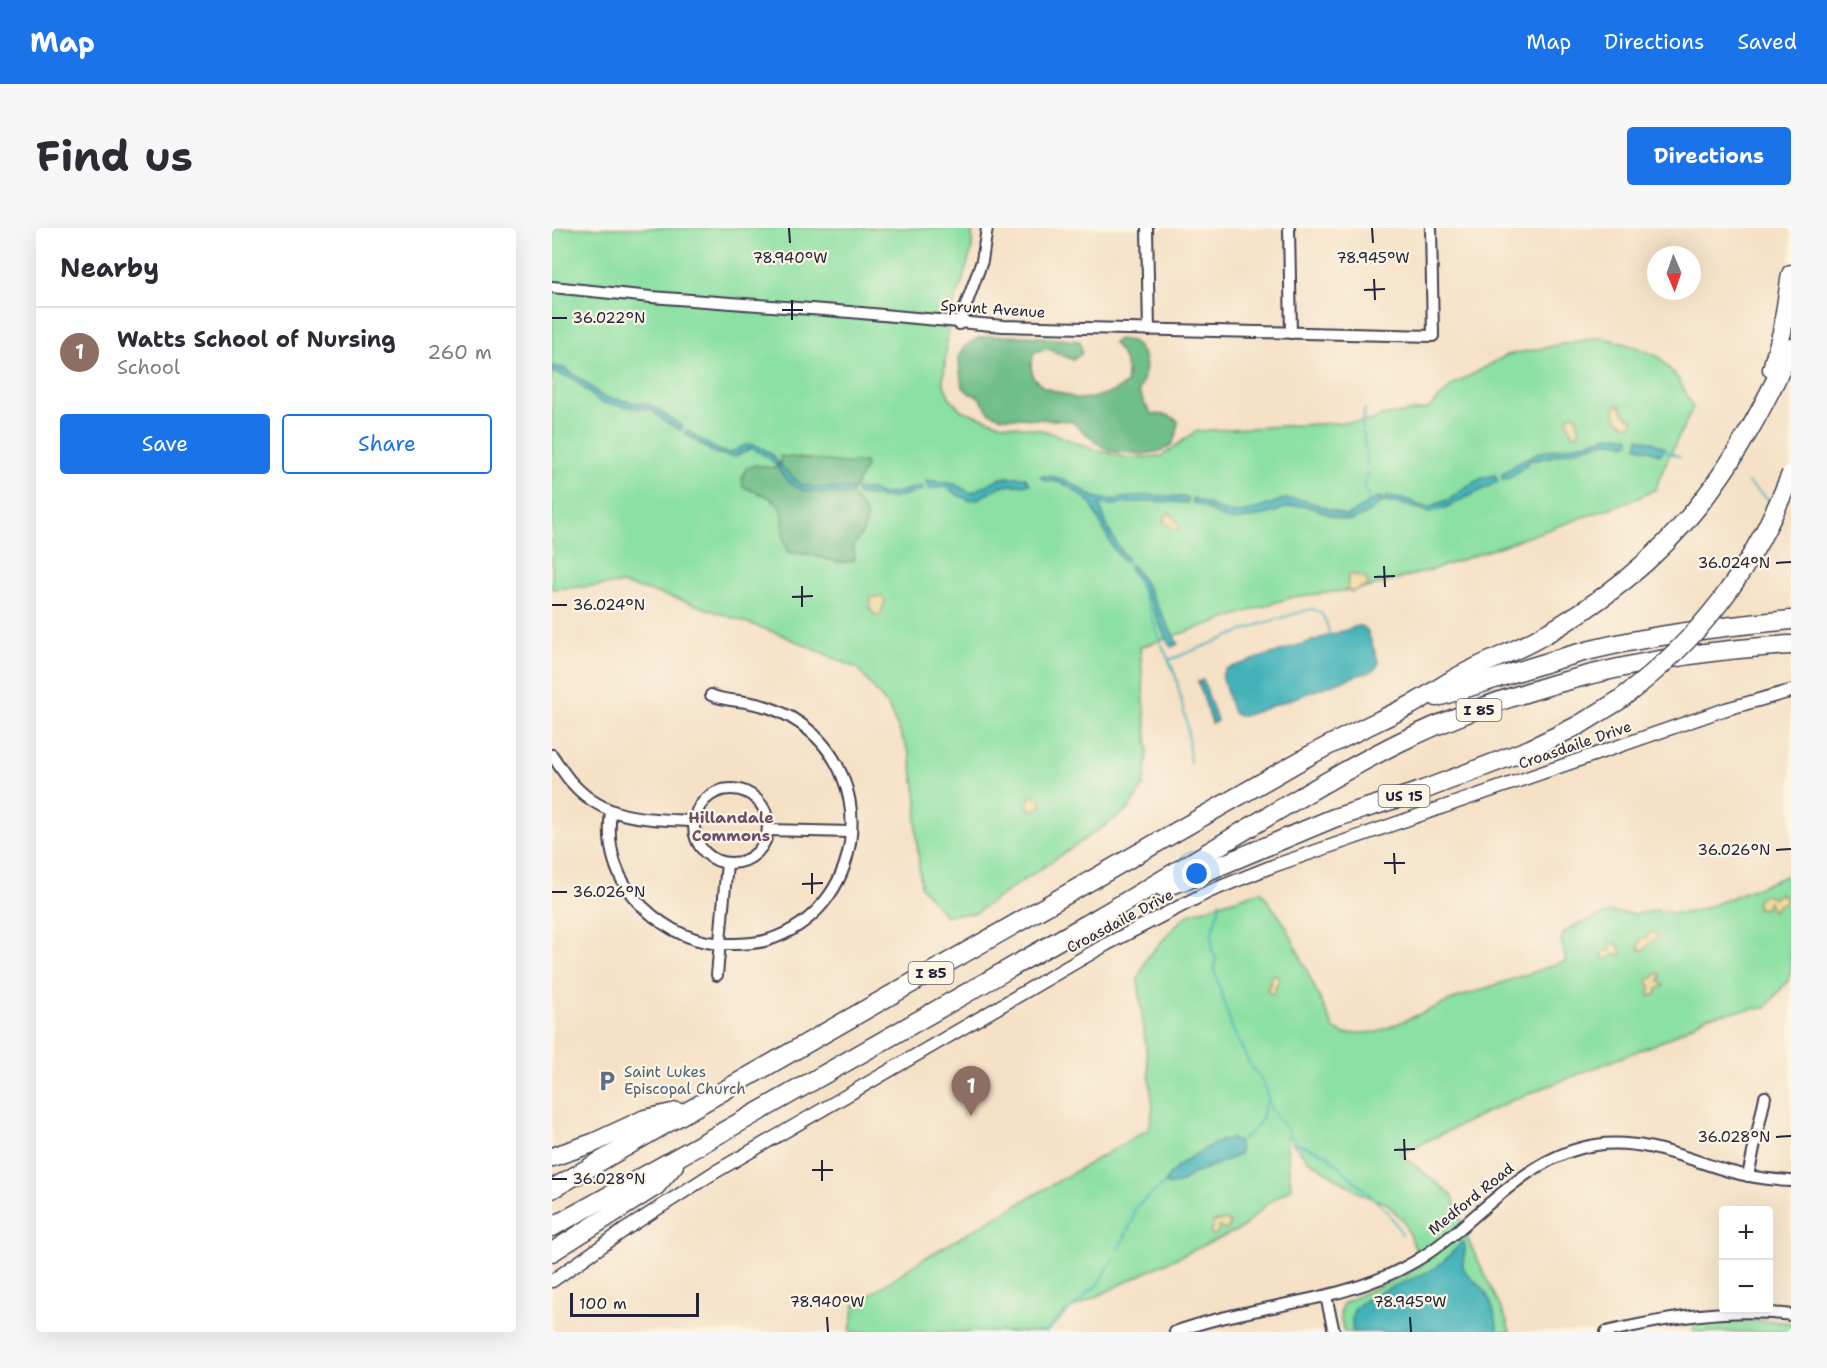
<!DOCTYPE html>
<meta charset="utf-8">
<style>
:root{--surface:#fff;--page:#f7f7f7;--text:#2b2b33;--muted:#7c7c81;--line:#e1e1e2;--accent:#1a73e8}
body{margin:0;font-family:"Shantell Sans",sans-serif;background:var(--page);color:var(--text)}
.controls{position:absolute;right:18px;bottom:18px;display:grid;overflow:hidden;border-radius:6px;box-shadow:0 6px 24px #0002}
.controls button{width:54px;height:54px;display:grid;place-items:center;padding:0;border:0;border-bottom:2px solid var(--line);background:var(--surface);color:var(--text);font:30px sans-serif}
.compass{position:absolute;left:1095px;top:18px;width:54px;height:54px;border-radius:50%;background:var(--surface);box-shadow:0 6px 24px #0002;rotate:178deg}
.scale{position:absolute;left:18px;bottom:15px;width:129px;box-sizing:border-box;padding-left:6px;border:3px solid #22223b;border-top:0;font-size:16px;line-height:21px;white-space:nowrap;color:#22223b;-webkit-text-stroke:4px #fcf5e5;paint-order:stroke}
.you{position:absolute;left:645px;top:646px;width:21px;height:21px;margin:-15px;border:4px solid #fff;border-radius:50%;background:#1a73e8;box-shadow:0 0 0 9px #1a73e833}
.badge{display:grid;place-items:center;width:39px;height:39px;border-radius:50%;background:var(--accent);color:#fff;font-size:20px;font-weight:700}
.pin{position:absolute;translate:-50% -50px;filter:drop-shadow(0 2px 3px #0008)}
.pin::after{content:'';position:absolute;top:32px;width:21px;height:18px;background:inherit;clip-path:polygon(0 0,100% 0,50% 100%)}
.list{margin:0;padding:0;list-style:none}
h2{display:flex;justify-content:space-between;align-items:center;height:78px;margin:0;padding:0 24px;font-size:26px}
h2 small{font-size:20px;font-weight:400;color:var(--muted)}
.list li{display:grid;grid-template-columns:39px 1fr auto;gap:18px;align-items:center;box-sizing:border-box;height:90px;padding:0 24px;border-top:2px solid var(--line)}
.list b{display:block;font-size:22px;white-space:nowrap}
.list p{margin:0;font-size:20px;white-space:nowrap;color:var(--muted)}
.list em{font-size:20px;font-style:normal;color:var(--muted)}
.actions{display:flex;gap:12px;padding:18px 24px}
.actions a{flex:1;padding:14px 0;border:2px solid var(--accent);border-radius:6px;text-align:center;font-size:21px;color:var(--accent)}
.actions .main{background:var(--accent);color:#fff}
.map{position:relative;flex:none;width:1239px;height:1104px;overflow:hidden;border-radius:6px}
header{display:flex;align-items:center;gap:36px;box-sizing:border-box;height:84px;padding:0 30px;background:var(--accent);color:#fff}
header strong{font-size:28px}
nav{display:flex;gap:33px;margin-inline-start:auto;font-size:21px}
.intro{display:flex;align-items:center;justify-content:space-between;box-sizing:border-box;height:144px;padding:0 36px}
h1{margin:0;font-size:42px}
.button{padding:15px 27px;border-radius:6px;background:var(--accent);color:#fff;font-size:21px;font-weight:700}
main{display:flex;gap:36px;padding:0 36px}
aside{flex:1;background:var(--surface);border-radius:6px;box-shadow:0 6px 24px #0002}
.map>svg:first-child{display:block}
.green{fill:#8be0a3;stroke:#56816f;stroke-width:1.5}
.forest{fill:#70be89;stroke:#497062;stroke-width:1.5}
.sand{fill:#eeda9e;stroke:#887e6c;stroke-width:1.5}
.water{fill:#42b2b9;stroke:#326a7a;stroke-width:1.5}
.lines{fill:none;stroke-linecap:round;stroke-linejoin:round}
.stream{stroke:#42b2b9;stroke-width:2}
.minor-casing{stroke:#423f50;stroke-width:14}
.tertiary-casing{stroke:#423f50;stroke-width:15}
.motorway-casing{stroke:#423f50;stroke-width:21}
.minor{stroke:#fff;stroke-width:10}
.tertiary{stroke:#fff;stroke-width:12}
.motorway{stroke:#fff;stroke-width:18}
.motorway-bridge-casing{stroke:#423f50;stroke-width:21;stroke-linecap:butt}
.motorway-bridge{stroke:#fff;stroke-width:18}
.ticks{fill:none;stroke:#22223b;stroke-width:2}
.labels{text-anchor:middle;stroke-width:4.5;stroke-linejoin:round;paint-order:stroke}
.shield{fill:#fcf5e5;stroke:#63616e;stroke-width:1.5}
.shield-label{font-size:14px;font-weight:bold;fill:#22223b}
.street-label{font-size:15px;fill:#22223b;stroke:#fcf5e5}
.service-label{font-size:15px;fill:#4e5e75;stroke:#fcf5e5;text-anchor:start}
.neighbourhood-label{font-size:16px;font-weight:bold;fill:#6c506a;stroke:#fcf5e5}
.ticks-label{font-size:15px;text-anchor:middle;fill:#22223b;stroke:#fcf5e5;stroke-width:4.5;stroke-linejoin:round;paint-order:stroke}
</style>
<header>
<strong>Map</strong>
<nav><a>Map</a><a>Directions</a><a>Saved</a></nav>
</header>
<div class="intro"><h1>Find us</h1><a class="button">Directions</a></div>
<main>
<aside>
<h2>Nearby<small></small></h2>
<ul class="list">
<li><span class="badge" style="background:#8d6e63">1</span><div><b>Watts School of Nursing</b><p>School</p></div><em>260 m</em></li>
</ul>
<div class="actions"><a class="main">Save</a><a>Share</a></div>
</aside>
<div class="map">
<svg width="1239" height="1104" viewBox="0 0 1239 1104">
<rect width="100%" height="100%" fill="#fcf5e5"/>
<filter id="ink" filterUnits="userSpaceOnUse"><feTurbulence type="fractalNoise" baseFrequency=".0167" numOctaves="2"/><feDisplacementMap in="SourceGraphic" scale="12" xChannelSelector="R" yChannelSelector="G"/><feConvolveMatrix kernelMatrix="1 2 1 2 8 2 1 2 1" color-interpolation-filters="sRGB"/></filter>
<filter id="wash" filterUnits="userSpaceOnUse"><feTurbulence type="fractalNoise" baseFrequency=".008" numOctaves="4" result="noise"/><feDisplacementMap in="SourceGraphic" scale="24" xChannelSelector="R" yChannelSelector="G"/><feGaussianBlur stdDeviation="1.35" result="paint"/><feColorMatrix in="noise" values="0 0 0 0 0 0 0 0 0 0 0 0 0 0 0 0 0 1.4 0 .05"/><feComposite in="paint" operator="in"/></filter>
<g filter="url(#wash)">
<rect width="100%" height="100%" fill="#f5e1c6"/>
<g class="green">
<path d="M0 0H420V20L409 58 398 84 391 154 398 170 409 182 446 195 494 203 543 222 576 230 610 228 644 203 818 193 829 188 876 181 901 157 955 127 1048 109 1084 119 1107 129 1127 152 1141 179C1129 207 1112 232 1104 261L1084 271 886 340 815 360 740 369 588 419 596 524 592 557 576 582 423 685 393 687 369 659 364 603 365 571 358 527 336 478 305 440 230 407 127 371 69 356 0 361Z"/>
<path d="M1239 646V742L1236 753 1213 780 1193 782 1156 788 1116 811 958 873 848 926 900 967 917 1014 955 1093 958 1104H792L788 1087 790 1077C815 1060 845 1054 870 1037L851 992 834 975 811 967 756 932 734 908 739 960 714 977 690 1000 609 1037 513 1084 494 1104H298L303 1077 371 1031 597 901 601 880 586 751 595 730 625 696 637 686 709 663 734 698 782 801 792 806 826 804 905 770 1014 733 1009 712 1011 706 1019 699 1058 684 1083 686 1106 682 1120 685H1134L1153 680Z"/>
<path d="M1193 1091 1239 1095V1104H1142V1095Z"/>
</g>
<g class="forest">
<path d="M436 108H475L528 113 530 125 521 132 496 121 482 124 479 138 481 149 491 159 526 171 540 170 561 164 574 156C577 138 573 129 561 115L567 111 580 113C598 130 596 141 587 163L593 177 600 186 616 187 626 193 625 204 620 216 610 223 590 226 557 223 545 215 519 193 449 189 437 184 427 169 417 165 410 158 408 143 407 130 412 119 424 111Z"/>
<path d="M228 228 294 235 313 234 314 239 299 266 314 285 315 292 312 302 302 317 303 332C287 339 271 329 255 326 247 325 242 327 235 323L231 309V286L226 277 217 269 191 259 190 250 194 240 204 237 222 240 229 235Z"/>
</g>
<g class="sand">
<path d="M1064 177H1068L1073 187 1081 191 1080 197C1068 197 1060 189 1064 177Z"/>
<path d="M1019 186 1024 187 1028 203 1024 207 1020 206C1018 200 1015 196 1015 190Z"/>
<path d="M618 285 626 294 628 299 625 302 621 301 612 294 613 288Z"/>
<path d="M797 346 813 349 816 354 815 358 799 364 797 363 795 357Z"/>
<path d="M329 368 333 373 329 386 325 388 318 382 319 369Z"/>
<circle cx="482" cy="575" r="7"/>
<path d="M1227 666 1232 668 1234 671 1232 676 1226 677 1221 683 1219 682 1217 674 1213 681 1206 680 1204 674 1207 669 1213 667 1222 670Z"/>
<path d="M1097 705H1104L1105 710 1097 716 1093 722H1088L1087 719 1088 711 1095 709Z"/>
<path d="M1060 715C1065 715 1070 720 1070 726L1069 727H1061L1056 731H1053L1050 728C1052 722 1055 724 1059 722L1057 718Z"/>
<path d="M1107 745 1109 748 1107 753 1112 758 1105 761 1104 767 1099 768 1097 766 1098 759 1095 752 1098 750H1102L1103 746Z"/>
<path d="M722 746 726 748 727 753 724 758 722 765 718 766 715 761 718 756V749Z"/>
<path d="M674 992 678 995 675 1002H671L669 999H667L665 1006 660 1007 658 1003 661 998V994Z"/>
</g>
<g class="water">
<path d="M0 138 14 141 33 154 51 169 99 177 131 199 129 203 111 192 99 182 49 175 20 150 0 144Z"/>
<path d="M134 202C144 208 161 221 172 224 182 227 185 219 194 217 205 214 221 226 227 235L224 237C216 227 210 227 200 220L182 229 162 225 133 206Z"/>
<path d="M1066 207 1078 209 1077 215 1072 217 1071 214H1053L986 232H980L958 250 950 251V246L967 234 985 225 1034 215 1052 209Z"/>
<path d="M1087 210 1098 213 1113 220 1109 226H1107L1085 218Z"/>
<path d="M228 237 248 256 266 260 300 261 298 266C263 263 247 272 225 239Z"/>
<path d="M943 247 946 254 891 281 877 284 850 276 830 274 836 268 859 273 866 277 877 279 898 271 913 259 930 250Z"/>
<path d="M488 248C503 246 518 254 531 262 535 264 539 268 543 269 557 274 571 270 585 268 601 266 620 268 636 270V275L598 273 560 277 547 276 558 305 575 331 571 333 561 320 538 274 516 258 506 254 492 252Z"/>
<path d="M473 249 478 256 449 258 426 271 417 272 406 267 394 259 376 261 374 252 402 256 419 265C427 261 434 257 442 253 451 248 463 249 473 249Z"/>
<path d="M370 258 371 262 339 271 304 266V261L319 262 328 266H338Z"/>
<path d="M829 269V275C821 281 811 290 801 292 785 295 764 276 743 278 735 278 728 283 720 285 713 287 685 293 679 292 665 291 655 277 641 275L640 270C656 274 668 285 685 285 700 285 721 273 735 271 756 270 775 281 794 288 807 283 816 272 829 269Z"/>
<path d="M580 337 594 357 626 416 619 419 615 413 599 376 577 339Z"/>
<path d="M806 398H810L815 402 827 435C823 444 815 445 806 447L695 487C688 488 684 489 680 483L670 447 673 441Z"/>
<path d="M651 452 665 493 660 495 646 454Z"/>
<path d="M678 910 687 915 688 923 687 927 639 947 629 955 616 958 613 956C616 939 662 914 678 910Z"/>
<path d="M911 1013C917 1022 908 1032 912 1041 916 1049 924 1053 929 1059 940 1070 944 1089 946 1104H801C800 1097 798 1088 803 1081 812 1066 866 1051 884 1039 894 1032 902 1022 911 1013Z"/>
</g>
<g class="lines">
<g class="stream">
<path d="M813 181 810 195 815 237"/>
<path d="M1112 222 1128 229"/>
<path d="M815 243 812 258 818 275"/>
<path d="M1196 255 1219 274"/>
<path d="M571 330 579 339"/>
<path d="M584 349 597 380 608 413 623 446 635 496 638 535"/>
<path d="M617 432 706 397 759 381C773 383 774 395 778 407"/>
<path d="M668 673 667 681 660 704V723L664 730 662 742 680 800 697 835 711 854 719 881 746 916 774 926 836 984 850 1006"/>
<path d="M684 916C691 911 702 903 707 895 712 888 711 879 716 872"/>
<path d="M566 1022 580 994 582 983 586 977 613 955"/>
<path d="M492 1104 495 1103 546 1056 562 1030"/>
</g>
</g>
</g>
<g filter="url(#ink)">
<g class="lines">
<defs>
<g id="minor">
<path d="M595 0 597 102"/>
<path d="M737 0 739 105"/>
<path d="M0 59 99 69 298 84 451 98 881 108 879 0"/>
<path d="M407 96 430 33 435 0"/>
<path d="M0 527C7 537 13 548 22 557 55 593 97 591 142 593"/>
<circle cx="179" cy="598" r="37"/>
<path d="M59 584C54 619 64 654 91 679 115 702 142 716 176 716 189 716 203 716 216 712 311 682 329 553 249 496 235 486 217 478 199 475 186 472 172 473 159 467"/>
<path d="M216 602 299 604"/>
<path d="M165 747 175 635"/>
<path d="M1196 948 1213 869"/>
<path d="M774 1068 782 1104"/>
<path d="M623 1104C701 1075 789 1077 862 1034 924 998 969 928 1044 917 1090 910 1132 930 1176 943 1197 949 1218 952 1239 953"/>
<path d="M1054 1104C1115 1090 1177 1079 1239 1087"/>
</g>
<path id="tertiary" d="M0 1053 74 1001 158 947 555 716 656 664 721 638 1174 481 1239 463"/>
<g id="motorway">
<path d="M1220 141 1230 104 1239 46"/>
<path d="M885 469C936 454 987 435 1039 422 1104 406 1172 398 1239 392"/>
<path d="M611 659 634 652 782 590 866 564 978 521 1027 497 1066 473"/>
<path d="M0 929 41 915 93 891 125 884"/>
<path d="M0 961 753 530C787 511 823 495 859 477 876 468 892 456 909 447 933 434 959 425 983 412 1045 378 1104 332 1147 277 1186 228 1213 176 1239 120"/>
<path d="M0 999C183 899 363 794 544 691 608 654 671 615 735 577 772 555 811 532 850 513 970 456 1106 424 1239 417"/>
<path d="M0 1024 104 958 122 937"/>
</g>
</defs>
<use href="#minor" class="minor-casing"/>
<use href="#tertiary" class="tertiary-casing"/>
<use href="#motorway" class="motorway-casing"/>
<use href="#minor" class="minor"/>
<use href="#tertiary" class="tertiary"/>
<use href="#motorway" class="motorway"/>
<defs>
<path id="motorway-bridge" d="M1066 473C1150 410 1200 343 1239 246"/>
</defs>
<use href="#motorway-bridge" class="motorway-bridge-casing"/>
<use href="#motorway-bridge" class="motorway-bridge"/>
</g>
</g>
<path class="ticks" d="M237 0 238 15M820 0 821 15M822 51 823 72M812 62 833 61M240 72V92M230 82H251M0 90H15M1224 335 1239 334M832 338 833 359M822 349 843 348M250 358V379M240 369 261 368M0 377H15M1224 622 1239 621M842 625 843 646M832 635H853M260 645V666M250 656 271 655M0 664H15M1224 909 1239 908M852 911 853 932M842 922 863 921M270 932V953M260 942H281M0 951H15M275 1089 276 1104M858 1089 859 1104"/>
<defs>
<symbol id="parking-bare" viewBox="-9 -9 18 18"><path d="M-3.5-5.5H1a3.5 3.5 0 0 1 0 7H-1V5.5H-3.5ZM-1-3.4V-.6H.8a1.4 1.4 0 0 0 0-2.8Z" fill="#5c6f8a" stroke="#fcf5e5" stroke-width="2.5" paint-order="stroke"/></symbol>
</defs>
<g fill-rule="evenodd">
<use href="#parking-bare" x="40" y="838" width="30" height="30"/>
</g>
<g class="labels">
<g class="shield">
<rect x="904.5" y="471" width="45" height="22" rx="4.5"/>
<rect x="826.5" y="557" width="51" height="22" rx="4.5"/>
<rect x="356.5" y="734" width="45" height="22" rx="4.5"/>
</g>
<g class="shield-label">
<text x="927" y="487">I 85</text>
<text x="852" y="573">US 15</text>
<text x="379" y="750">I 85</text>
</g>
<g class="street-label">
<text transform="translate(441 81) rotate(4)" y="5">Sprunt Avenue</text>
<text transform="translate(1023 517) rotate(-19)" y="5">Croasdaile Drive</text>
<text transform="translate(568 693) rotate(-28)" y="5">Croasdaile Drive</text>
<text transform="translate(919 971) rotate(-39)" y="5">Medford Road</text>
</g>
<g class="service-label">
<text x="72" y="849">Saint Lukes<tspan x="72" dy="17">Episcopal Church</tspan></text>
</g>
<g class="neighbourhood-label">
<text x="179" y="595">Hillandale<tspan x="179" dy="18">Commons</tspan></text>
</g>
</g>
<g class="ticks-label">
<text x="238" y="35">78.940°W</text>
<text x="821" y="35">78.945°W</text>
<text x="57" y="95">36.022°N</text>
<text x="1182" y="340">36.024°N</text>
<text x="57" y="382">36.024°N</text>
<text x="1182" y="627">36.026°N</text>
<text x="57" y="669">36.026°N</text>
<text x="1182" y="914">36.028°N</text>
<text x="57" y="956">36.028°N</text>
<text x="275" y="1079">78.940°W</text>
<text x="858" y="1079">78.945°W</text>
</g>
</svg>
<div class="controls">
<button>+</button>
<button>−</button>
</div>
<svg class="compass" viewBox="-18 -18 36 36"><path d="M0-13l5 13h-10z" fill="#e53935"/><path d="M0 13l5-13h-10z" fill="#7c7c81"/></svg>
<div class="scale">100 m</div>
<div class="you"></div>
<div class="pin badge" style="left:419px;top:888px;background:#8d6e63">1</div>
</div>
</main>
